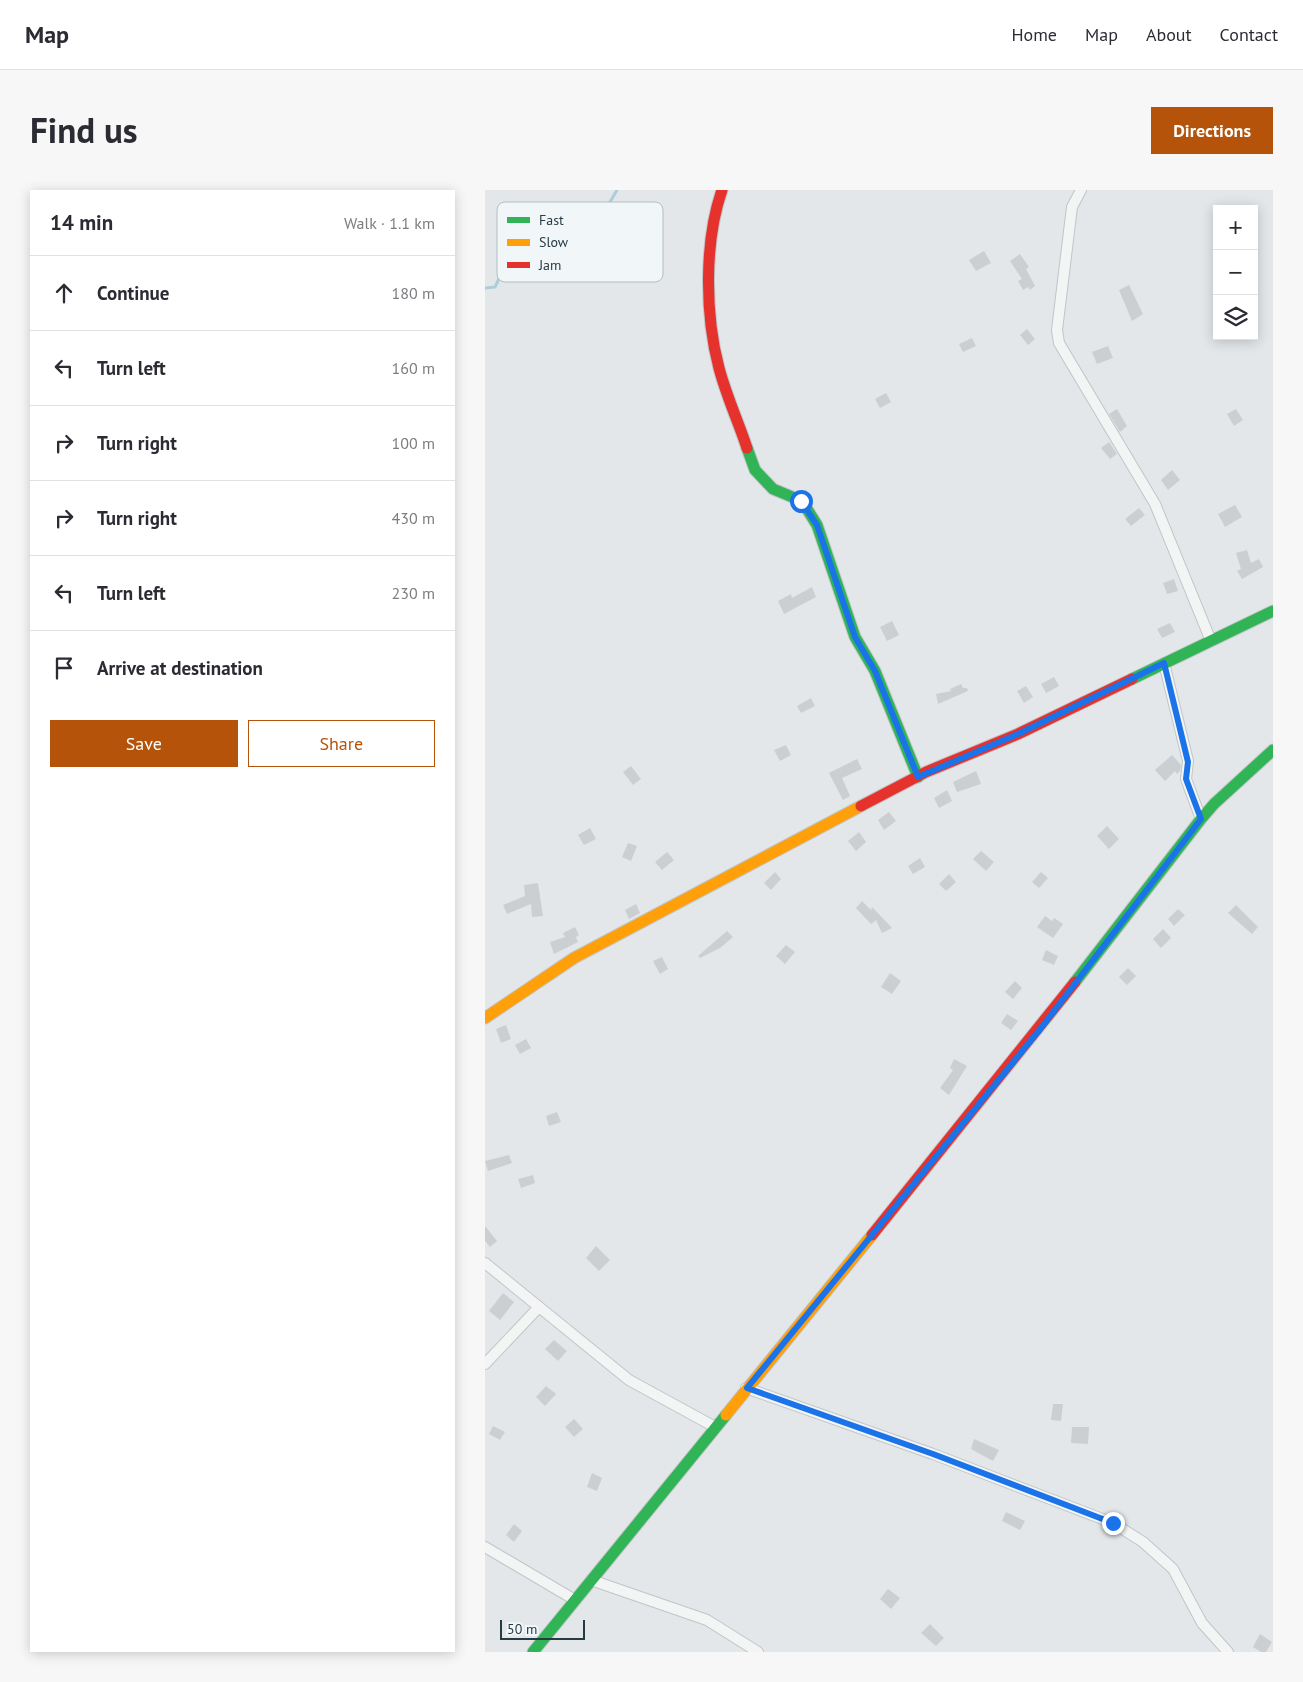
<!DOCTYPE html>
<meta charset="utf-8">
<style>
:root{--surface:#fff;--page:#f7f7f7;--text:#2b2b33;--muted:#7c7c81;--line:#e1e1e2;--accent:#b45309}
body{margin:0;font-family:"PT Sans",sans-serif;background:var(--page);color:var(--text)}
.controls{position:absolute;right:15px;top:15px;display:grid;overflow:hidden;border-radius:0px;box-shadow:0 2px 12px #0003}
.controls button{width:45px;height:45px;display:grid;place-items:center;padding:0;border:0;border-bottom:1px solid var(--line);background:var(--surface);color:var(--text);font:25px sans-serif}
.scale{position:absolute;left:15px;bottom:12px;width:85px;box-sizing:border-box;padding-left:5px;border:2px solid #273b45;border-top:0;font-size:14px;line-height:18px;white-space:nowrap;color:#273b45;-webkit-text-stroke:4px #f1f6f8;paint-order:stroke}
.stop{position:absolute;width:15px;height:15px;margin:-11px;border:4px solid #1a73e8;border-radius:50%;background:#fff}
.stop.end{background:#1a73e8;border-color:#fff;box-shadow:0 1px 5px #0008}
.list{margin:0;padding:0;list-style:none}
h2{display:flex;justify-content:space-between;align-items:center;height:65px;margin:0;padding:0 20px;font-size:21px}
h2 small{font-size:16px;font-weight:400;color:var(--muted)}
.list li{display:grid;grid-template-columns:32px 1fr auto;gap:15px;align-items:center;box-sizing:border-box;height:75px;padding:0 20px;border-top:1px solid var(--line)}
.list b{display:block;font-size:19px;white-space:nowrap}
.list em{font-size:16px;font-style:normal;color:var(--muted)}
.actions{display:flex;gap:10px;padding:15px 20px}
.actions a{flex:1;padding:11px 0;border:1px solid var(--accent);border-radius:0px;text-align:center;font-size:18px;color:var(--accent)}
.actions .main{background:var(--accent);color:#fff}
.icon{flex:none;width:28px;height:28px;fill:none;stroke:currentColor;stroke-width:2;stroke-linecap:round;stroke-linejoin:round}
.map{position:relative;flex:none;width:788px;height:1462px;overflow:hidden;border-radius:0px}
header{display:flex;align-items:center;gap:30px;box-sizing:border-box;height:70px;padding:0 25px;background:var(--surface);border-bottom:1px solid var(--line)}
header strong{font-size:24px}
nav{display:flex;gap:28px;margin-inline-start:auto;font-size:18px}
.intro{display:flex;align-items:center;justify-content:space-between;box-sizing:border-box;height:120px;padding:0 30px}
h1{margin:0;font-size:35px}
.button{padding:12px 22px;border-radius:0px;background:var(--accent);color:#fff;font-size:18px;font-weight:700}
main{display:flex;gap:30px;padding:0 30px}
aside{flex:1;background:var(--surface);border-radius:0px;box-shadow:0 2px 12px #0003}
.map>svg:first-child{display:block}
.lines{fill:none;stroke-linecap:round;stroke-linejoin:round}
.stream{stroke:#aeced7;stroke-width:3}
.building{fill:#cbcfd2}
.street-casing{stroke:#c1c5c7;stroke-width:12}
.fast-casing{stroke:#c1c5c7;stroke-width:13}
.slow-casing{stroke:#c1c5c7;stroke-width:13}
.jam-casing{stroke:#c1c5c7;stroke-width:13}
.street{stroke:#f3f5f5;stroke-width:10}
.fast{stroke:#30b455;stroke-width:11}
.slow{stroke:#ff9f0a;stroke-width:11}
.jam{stroke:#e5322d;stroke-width:11}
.route{stroke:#1a73e8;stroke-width:6}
.key{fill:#f1f6f8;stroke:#b4bec2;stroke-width:1}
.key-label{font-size:14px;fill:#273b45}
</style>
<header>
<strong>Map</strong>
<nav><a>Home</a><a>Map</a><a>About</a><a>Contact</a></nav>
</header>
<div class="intro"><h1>Find us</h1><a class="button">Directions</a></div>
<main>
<aside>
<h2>14 min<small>Walk · 1.1 km</small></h2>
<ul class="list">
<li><svg class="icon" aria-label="ahead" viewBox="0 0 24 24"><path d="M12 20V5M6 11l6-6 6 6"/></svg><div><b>Continue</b></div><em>180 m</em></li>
<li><svg class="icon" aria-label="left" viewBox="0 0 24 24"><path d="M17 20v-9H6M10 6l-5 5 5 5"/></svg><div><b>Turn left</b></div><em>160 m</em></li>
<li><svg class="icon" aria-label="right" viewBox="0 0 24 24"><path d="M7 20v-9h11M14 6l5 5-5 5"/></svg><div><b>Turn right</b></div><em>100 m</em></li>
<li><svg class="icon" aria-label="right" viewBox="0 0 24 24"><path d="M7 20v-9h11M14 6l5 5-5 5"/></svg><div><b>Turn right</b></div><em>430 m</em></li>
<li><svg class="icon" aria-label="left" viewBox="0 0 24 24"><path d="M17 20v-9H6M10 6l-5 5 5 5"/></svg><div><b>Turn left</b></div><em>230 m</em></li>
<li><svg class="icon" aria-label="arrive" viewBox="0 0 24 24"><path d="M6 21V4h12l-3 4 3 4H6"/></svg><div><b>Arrive at destination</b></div></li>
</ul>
<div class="actions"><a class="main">Save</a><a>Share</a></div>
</aside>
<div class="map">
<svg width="788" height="1462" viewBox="0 0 788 1462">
<rect width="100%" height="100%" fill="#e3e7e9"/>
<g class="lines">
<path class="stream" d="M0 98 10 97 20 76 27 67H40L62 72C91 55 116 30 132 0"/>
</g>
<g class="building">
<path d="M499 61 506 73 491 81 484 70Z"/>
<path d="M535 64 544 77 541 79 550 96 545 100 543 97 538 100 533 91 537 89 525 71Z"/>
<path d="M644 95 658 124 647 131 634 100Z"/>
<path d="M542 139 550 149 543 155 535 145Z"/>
<path d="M487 148 491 156 478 162 474 154Z"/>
<path d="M623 156 628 168 612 174 607 162Z"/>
<path d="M401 203 406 212 395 218 390 209Z"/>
<path d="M632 219 642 236 635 242 624 224Z"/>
<path d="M751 219 758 230 749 236 742 224Z"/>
<path d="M624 252 632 264 625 269 616 258Z"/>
<path d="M687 280 695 290 683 300 676 290Z"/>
<path d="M750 315 757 327 740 337 733 324Z"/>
<path d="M654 318 660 325 646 336 640 329Z"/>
<path d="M762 360 766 373 774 369 778 377 757 389 752 381 756 379 751 363Z"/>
<path d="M689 389 693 401 682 404 678 393Z"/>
<path d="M327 397 331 407 299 424 293 411 306 404 307 408Z"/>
<path d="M407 431 414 445 402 451 395 437Z"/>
<path d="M685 433 690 442 677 448 672 439Z"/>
<path d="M569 487 574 496 561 503 556 494Z"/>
<path d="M476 494 478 498H482L483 501 453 514 451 504 466 501 465 499Z"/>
<path d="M541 496 548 507 539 513 532 501Z"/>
<path d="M326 508 330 516 316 523 312 516Z"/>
<path d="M301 555 306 565 295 571 289 560Z"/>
<path d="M687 565 696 575 695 581 692 584 690 581 680 591 670 580Z"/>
<path d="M372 569 377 579 357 588 365 606 358 610 344 583Z"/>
<path d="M146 576 156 589 148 595 138 582Z"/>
<path d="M491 581 496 594 472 602 468 592Z"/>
<path d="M462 600 467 611 454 618 449 608Z"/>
<path d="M404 622 411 631 399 640 393 630Z"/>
<path d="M622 636 634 649 624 659 612 646Z"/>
<path d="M105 638 111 649 99 655 93 645Z"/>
<path d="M374 642 381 652 371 661 363 651Z"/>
<path d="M143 653 152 656 146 671 137 667Z"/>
<path d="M496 661 509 672 501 681 488 669Z"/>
<path d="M182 662 189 670 177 680 170 672Z"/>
<path d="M435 668 440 677 428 684 423 676Z"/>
<path d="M290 682 296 689 286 700 279 693Z"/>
<path d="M556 682 563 688 554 698 547 692Z"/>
<path d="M464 684 471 692 461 701 454 694Z"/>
<path d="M53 693 58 726 47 727 46 714 22 724 18 715 40 706 39 695Z"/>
<path d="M377 711 386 720 387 717 407 738 397 743 391 730 386 734 371 718Z"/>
<path d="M151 714 155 723 144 729 140 720Z"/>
<path d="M751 715 773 737 767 744 743 723Z"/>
<path d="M693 719 700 725 689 736 683 729Z"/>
<path d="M560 726 567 731 569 728 578 734 568 748 552 737Z"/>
<path d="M90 737 94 745 91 747 93 752 69 764 65 752 80 747 78 743Z"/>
<path d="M678 739 686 748 676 758 668 749Z"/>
<path d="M242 741 248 747 235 758 215 768 213 766Z"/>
<path d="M301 755 310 762 300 774 291 766Z"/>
<path d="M561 760 573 766 569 775 557 770Z"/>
<path d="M177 767 183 779 175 784 168 771Z"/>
<path d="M643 778 651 786 642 795 634 787Z"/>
<path d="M405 783 416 791 407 804 396 797Z"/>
<path d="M530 791 537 798 528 809 520 802Z"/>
<path d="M522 824 533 831 526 840 516 833Z"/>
<path d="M21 835 26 849 16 853 11 839Z"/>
<path d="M41 849 46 858 35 864 30 855Z"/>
<path d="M469 869 482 876 464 905 455 898 468 880 465 878Z"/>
<path d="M72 922 76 932 64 936 61 926Z"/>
<path d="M24 965 27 973 3 981 0 971Z"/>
<path d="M48 985 50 993 36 998 33 989Z"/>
<path d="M0 1036 12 1051 5 1057 0 1051Z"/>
<path d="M111 1056 125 1070 114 1081 101 1068Z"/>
<path d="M18 1103 29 1112 15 1130 4 1121Z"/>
<path d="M69 1150 82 1161 73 1171 60 1159Z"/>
<path d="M61 1196 71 1204 60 1216 51 1207Z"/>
<path d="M568 1214H578L576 1231 566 1230Z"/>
<path d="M89 1229 98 1239 89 1247 80 1237Z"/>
<path d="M8 1236 20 1242 15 1250 4 1244Z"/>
<path d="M587 1237H604L603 1254 586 1253Z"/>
<path d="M489 1249 514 1260 508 1271 486 1259Z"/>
<path d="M107 1283 117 1288 112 1301 102 1297Z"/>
<path d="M521 1322 540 1331 535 1340 517 1331Z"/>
<path d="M29 1334 37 1341 29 1352 21 1345Z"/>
<path d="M403 1399 415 1408 406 1419 395 1409Z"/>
<path d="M445 1434 459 1448 451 1456 436 1443Z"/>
<path d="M775 1444 787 1452 781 1462H776L768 1457Z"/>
</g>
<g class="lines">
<defs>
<g id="street">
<path d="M596 0 587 17 572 140 574 153 670 314 726 451"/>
<path d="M679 473 703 571 701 589 716 629"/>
<path d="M0 1073 144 1190 230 1237"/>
<path d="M0 1174 54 1117"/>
<path d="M261 1198 448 1264 628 1333 658 1352 688 1379 717 1433 743 1462"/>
<path d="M0 1357 90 1410"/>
<path d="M106 1390 222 1430 273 1462"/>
</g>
<g id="fast">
<path d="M262 258 270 280 288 299 317 311 332 335 370 447 390 481 433 587"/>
<path d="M647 489 788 421"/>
<path d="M590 792 716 629 729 614 788 560"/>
<path d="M48 1462 241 1225"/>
</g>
<g id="slow">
<path d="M0 828 89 768 376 616"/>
<path d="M241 1225 387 1045"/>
</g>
<g id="jam">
<path d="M237 0C219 52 220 125 234 178 241 205 253 231 262 258"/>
<path d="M376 616 441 582 533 544 647 489"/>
<path d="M387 1045 590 792"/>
</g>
</defs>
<use href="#street" class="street-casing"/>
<use href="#fast" class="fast-casing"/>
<use href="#slow" class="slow-casing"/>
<use href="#jam" class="jam-casing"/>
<use href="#street" class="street"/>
<use href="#fast" class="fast"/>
<use href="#slow" class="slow"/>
<use href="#jam" class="jam"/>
</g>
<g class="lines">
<path class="route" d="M316 311 332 335 370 447 390 481 433 587 533 544 679 473 703 572 701 589 716 629 556 838 262 1198 448 1264 628 1333"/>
</g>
<rect x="12" y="12" width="166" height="80" rx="8" class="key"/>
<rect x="22" y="27" width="23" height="6" fill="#30b455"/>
<rect x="22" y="49" width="23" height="7" fill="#ff9f0a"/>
<rect x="22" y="72" width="23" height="6" fill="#e5322d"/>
<g class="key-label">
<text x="54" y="35">Fast</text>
<text x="54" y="57">Slow</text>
<text x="54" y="80">Jam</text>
</g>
</svg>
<div class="controls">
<button>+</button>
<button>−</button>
<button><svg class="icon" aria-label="layers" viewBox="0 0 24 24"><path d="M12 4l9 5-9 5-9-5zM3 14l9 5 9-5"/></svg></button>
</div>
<div class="scale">50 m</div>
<div class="stop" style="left:316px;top:311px"></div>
<div class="stop end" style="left:628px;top:1333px"></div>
</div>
</main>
